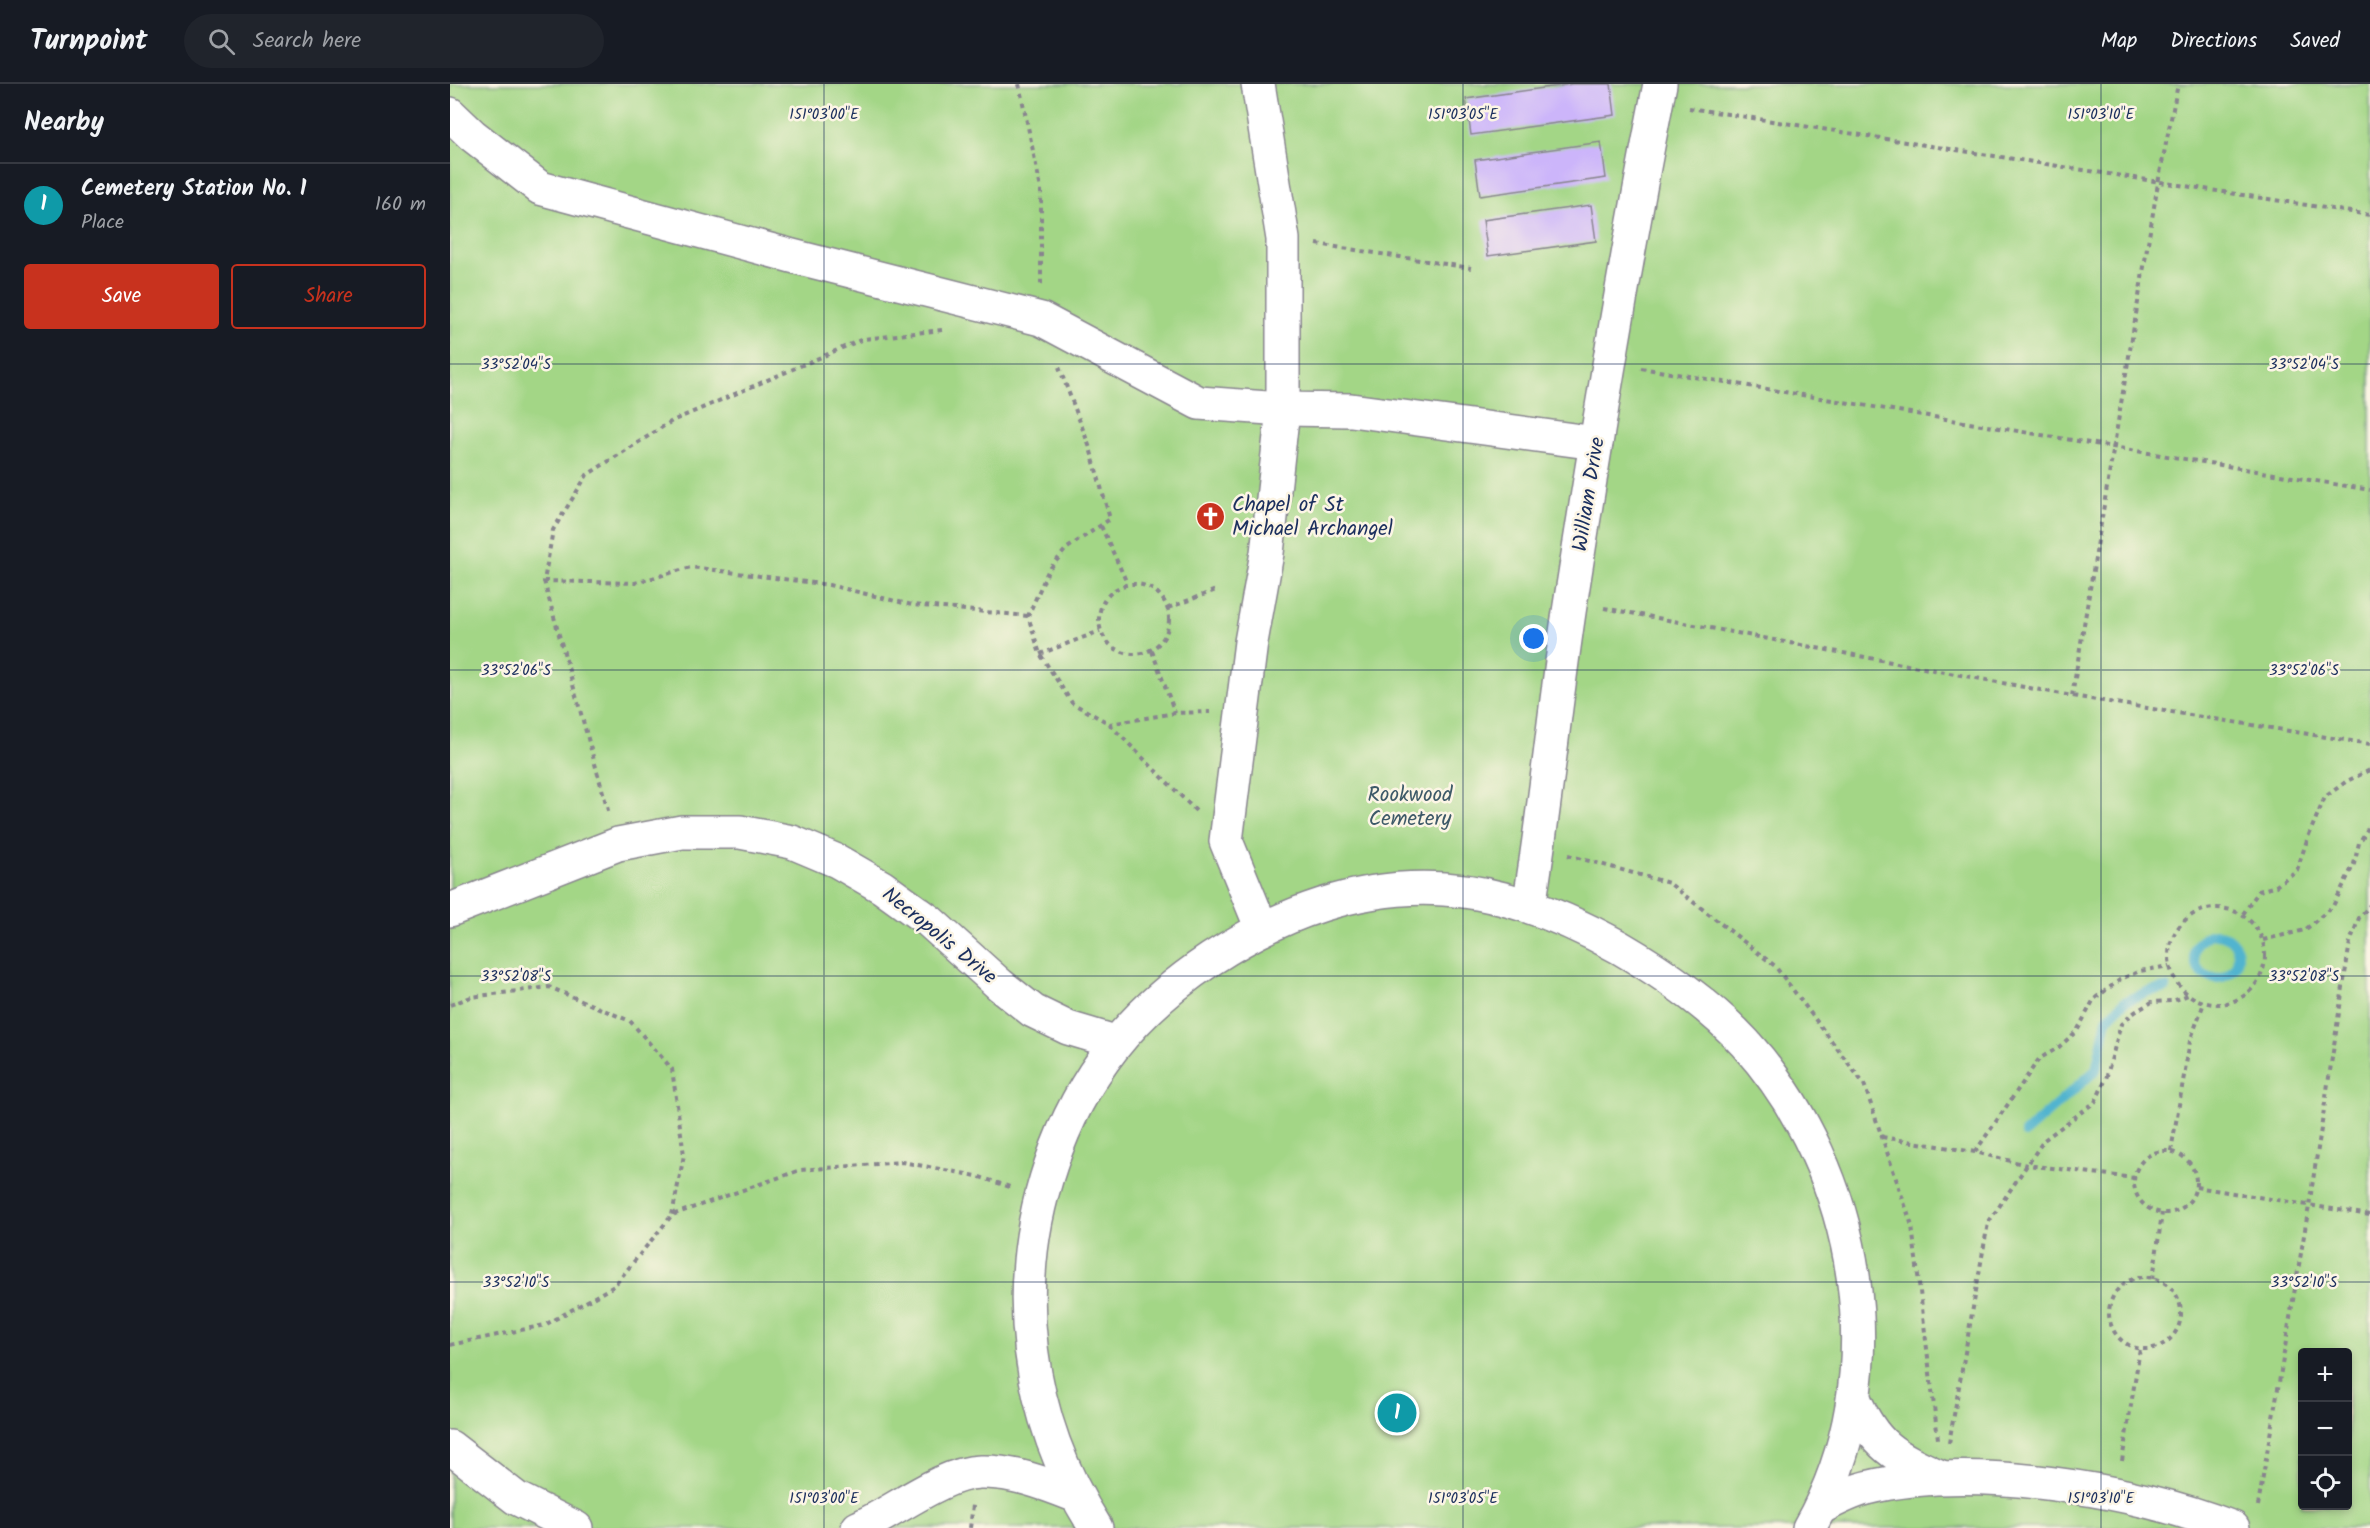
<!DOCTYPE html>
<meta charset="utf-8">
<style>
:root{--surface:#171b24;--page:#20242c;--text:#f1f3f6;--muted:#9ea1a6;--line:#363941;--accent:#c8321e}
body{margin:0;font-family:Kalam,sans-serif;background:var(--page);color:var(--text)}
.controls{position:absolute;right:18px;bottom:18px;display:grid;overflow:hidden;border-radius:6px;box-shadow:0 3px 9px #0003}
.controls button{width:54px;height:54px;display:grid;place-items:center;padding:0;border:0;border-bottom:2px solid var(--line);background:var(--surface);color:var(--text);font:30px sans-serif}
.you{position:absolute;left:1084px;top:555px;width:21px;height:21px;margin:-15px;border:4px solid #fff;border-radius:50%;background:#1a73e8;box-shadow:0 0 0 9px #1a73e833}
.badge{display:grid;place-items:center;width:39px;height:39px;border-radius:50%;background:var(--accent);color:#fff;font-size:20px;font-weight:700}
.pin{position:absolute;translate:-50% -50%;border:3px solid #fff;box-shadow:0 2px 6px #0006}
.list{margin:0;padding:0;list-style:none}
h2{display:flex;justify-content:space-between;align-items:center;height:78px;margin:0;padding:0 24px;font-size:26px}
h2 small{font-size:20px;font-weight:400;color:var(--muted)}
.list li{display:grid;grid-template-columns:39px 1fr auto;gap:18px;align-items:center;box-sizing:border-box;height:84px;padding:0 24px;border-top:2px solid var(--line)}
.list b{display:block;font-size:22px;white-space:nowrap}
.list p{margin:0;font-size:20px;white-space:nowrap;color:var(--muted)}
.list em{font-size:20px;font-style:normal;color:var(--muted)}
.actions{display:flex;gap:12px;padding:18px 24px}
.actions a{flex:1;padding:14px 0;border:2px solid var(--accent);border-radius:6px;text-align:center;font-size:21px;color:var(--accent)}
.actions .main{background:var(--accent);color:#fff}
.icon{flex:none;width:33px;height:33px;fill:none;stroke:currentColor;stroke-width:2;stroke-linecap:round;stroke-linejoin:round}
.map{position:relative;flex:none;width:1920px;height:1444px;overflow:hidden}
header{display:flex;align-items:center;gap:36px;box-sizing:border-box;height:84px;padding:0 30px;background:var(--surface);border-bottom:2px solid var(--line)}
header strong{font-size:28px}
nav{display:flex;gap:33px;margin-inline-start:auto;font-size:21px}
.search{width:420px;height:54px;background:var(--page);display:flex;align-items:center;gap:15px;box-sizing:border-box;padding:0 21px;border-radius:33px;color:var(--muted);font-size:22px}
main{display:flex}
aside{flex:1;background:var(--surface)}
.map>svg:first-child{display:block}
.green{fill:#a3d686;stroke:#5f8272;stroke-width:1.5;fill-rule:evenodd}
.lines{fill:none;stroke-linecap:round;stroke-linejoin:round}
.stream{stroke:#51b4cf;stroke-width:10}
.building{fill:#ccb5fa}
.minor-casing{stroke:#88858e;stroke-width:36}
.path{stroke:#88858e;stroke-width:4;stroke-dasharray:4.5 4.5;stroke-linecap:butt}
.minor{stroke:#fff;stroke-width:33}
.ticks{fill:none;stroke:#1b2f5e;stroke-width:1.5;stroke-opacity:0.45}
.labels{text-anchor:middle;stroke-width:5;stroke-linejoin:round;paint-order:stroke}
.street-label{font-size:21px;fill:#1b2f5e;stroke:#fcf5e5}
.poi-label{font-size:21px;fill:#1b2f5e;stroke:#fcf5e5;text-anchor:start}
.park-label{font-size:21px;fill:#3d5968;stroke:#fcf5e5}
.ticks-label{font-size:15px;text-anchor:middle;fill:#1b2f5e;stroke:#fcf5e5;stroke-width:5;stroke-linejoin:round;paint-order:stroke}
</style>
<header>
<strong>Turnpoint</strong>
<div class="search"><svg class="icon" aria-label="search" viewBox="0 0 24 24"><circle cx="10" cy="10" r="6"/><path d="M15 15l6 6"/></svg>Search here</div>
<nav><a>Map</a><a>Directions</a><a>Saved</a></nav>
</header>
<main>
<aside>
<h2>Nearby<small></small></h2>
<ul class="list">
<li><span class="badge" style="background:#0f9aa8">1</span><div><b>Cemetery Station No. 1</b><p>Place</p></div><em>160 m</em></li>
</ul>
<div class="actions"><a class="main">Save</a><a>Share</a></div>
</aside>
<div class="map">
<svg width="1920" height="1444" viewBox="0 0 1920 1444">
<rect width="100%" height="100%" fill="#fcf5e5"/>
<filter id="ink" filterUnits="userSpaceOnUse"><feTurbulence type="fractalNoise" baseFrequency=".0167" numOctaves="2"/><feDisplacementMap in="SourceGraphic" scale="12" xChannelSelector="R" yChannelSelector="G"/><feConvolveMatrix kernelMatrix="1 2 1 2 8 2 1 2 1" color-interpolation-filters="sRGB"/></filter>
<filter id="wash" filterUnits="userSpaceOnUse"><feTurbulence type="fractalNoise" baseFrequency=".008" numOctaves="4" result="noise"/><feDisplacementMap in="SourceGraphic" scale="24" xChannelSelector="R" yChannelSelector="G"/><feGaussianBlur stdDeviation="1.35" result="paint"/><feColorMatrix in="noise" values="0 0 0 0 0 0 0 0 0 0 0 0 0 0 0 0 0 1.4 0 .05"/><feComposite in="paint" operator="in"/></filter>
<g filter="url(#wash)">
<rect width="100%" height="100%" fill="#f5dbbe"/>
<path class="green" d="M0 0H1920V1444H0ZM1852 1268H1898V1422H1852Z"/>
<g class="lines">
<g class="stream">
<circle cx="1766" cy="872" r="22"/>
<path d="M1575 1049 1646 986 1657 935 1674 918 1699 907 1716 904"/>
</g>
</g>
<g id="blocks">
<g class="building">
<path d="M1122 0H1161L1165 31 1021 51 1016 15Z"/>
<path d="M1151 58 1156 94 1030 112 1025 76Z"/>
<path d="M1141 121 1146 157 1038 172 1033 136Z"/>
</g>
</g>
</g>
<g filter="url(#ink)">
<use href="#blocks" fill-opacity="0" stroke="#88858e" stroke-width="1.5"/>
<g class="lines">
<defs>
<g id="minor">
<path d="M808 0 833 155V325L901 326 1146 359"/>
<path d="M0 30 22 51 90 104 342 172 591 235 749 319 833 325 817 469 801 558 776 757 812 845"/>
<path d="M1079 822C1096 720 1105 617 1121 515 1148 343 1176 171 1210 0"/>
<path d="M0 826 168 760 232 748H290L342 758 387 777 432 803 479 837 550 901 583 927 618 944 665 958"/>
<path d="M1404 1314C1424 1362 1444 1372 1491 1393"/>
<path d="M0 1363 66 1414 126 1444"/>
<path d="M1370 1424C1385 1416 1400 1408 1416 1404 1522 1378 1682 1405 1783 1444"/>
<path d="M408 1444C443 1429 492 1389 530 1388 562 1387 594 1399 624 1411"/>
<path d="M646 1444C576 1334 559 1203 601 1080 631 991 683 927 761 875 829 830 911 799 994 805 1056 809 1115 833 1169 863 1212 888 1261 922 1295 959 1411 1087 1446 1292 1359 1444"/>
</g>
</defs>
<use href="#minor" class="minor-casing"/>
<g class="path">
<path d="M569 0 591 105V201"/>
<path d="M1239 24 1920 131"/>
<path d="M867 160 1021 184"/>
<path d="M492 246 413 255 222 337 137 391 103 446 94 497 185 499 241 483 379 501 462 521 578 532"/>
<path d="M609 283 640 364 660 435 616 465 598 487 578 532 590 570 622 619 660 640 725 629 760 628"/>
<path d="M1191 284 1920 406"/>
<path d="M651 442 677 499"/>
<path d="M94 497 159 730"/>
<circle cx="684" cy="535" r="35"/>
<path d="M718 524 766 506"/>
<path d="M1154 524 1622 612 1920 660"/>
<path d="M702 567 725 629"/>
<path d="M590 570 650 547"/>
<path d="M1622 612 1708 99 1728 0"/>
<path d="M660 641 746 727"/>
<path d="M1118 771 1219 799 1325 882 1414 1000 1462 1142 1488 1355"/>
<circle cx="1767" cy="872" r="48"/>
<path d="M1793 830 1809 807 1826 802 1847 786 1858 753 1875 713 1897 697 1920 686"/>
<path d="M1813 856 1855 846 1883 822 1904 780 1909 759 1920 741"/>
<path d="M0 921 21 913 99 903 180 937 222 985 234 1071 222 1131"/>
<path d="M1432 1053 1525 1068 1577 1081 1684 1094"/>
<circle cx="1715" cy="1098" r="31"/>
<path d="M1721 1067 1740 957 1754 919"/>
<path d="M1525 1068 1589 975 1609 963 1627 947 1644 915 1671 895 1690 887 1719 882"/>
<path d="M1746 1103 1920 1131"/>
<circle cx="1695" cy="1229" r="36"/>
<path d="M1703 1195 1712 1129"/>
<path d="M0 1261 95 1241 164 1202 222 1131 350 1086 452 1078 527 1092 560 1103"/>
<path d="M1499 1359 1538 1139 1594 1056 1645 1018 1656 995 1671 940 1685 928 1702 918 1723 917 1738 911"/>
<path d="M1672 1377 1690 1265"/>
<path d="M1808 1422 1859 1122 1900 858 1909 834 1920 821"/>
<path d="M520 1444 523 1421"/>
</g>
<use href="#minor" class="minor"/>
</g>
</g>
<path class="ticks" d="M374 0V1444M1013 0V1444M1651 0V1444M0 280H1920M0 586H1920M0 892H1920M0 1198H1920"/>
<defs>
<symbol id="church-disc" viewBox="-11 -11 22 22"><circle r="9.5" fill="#c8321e" stroke="#fcf5e5"/><path d="M-1.2-6h2.4v3.5h3.3v2.4h-3.3V6h-2.4V-.1h-3.3v-2.4h3.3Z" fill="#fff"/></symbol>
</defs>
<g fill-rule="evenodd">
<use href="#church-disc" x="744" y="416" width="33" height="33"/>
</g>
<g class="labels">
<g class="street-label">
<text transform="translate(1138 410) rotate(-81)" y="7">William Drive</text>
<text transform="translate(490 851) rotate(39)" y="7">Necropolis Drive</text>
</g>
<g class="poi-label">
<text x="782" y="427">Chapel of St<tspan x="782" dy="24">Michael Archangel</tspan></text>
</g>
<g class="park-label">
<text x="960" y="717">Rookwood<tspan x="960" dy="24">Cemetery</tspan></text>
</g>
</g>
<g class="ticks-label">
<text x="374" y="35">151°03'00"E</text>
<text x="1013" y="35">151°03'05"E</text>
<text x="1651" y="35">151°03'10"E</text>
<text x="66" y="285">33°52'04"S</text>
<text x="1854" y="285">33°52'04"S</text>
<text x="66" y="591">33°52'06"S</text>
<text x="1854" y="591">33°52'06"S</text>
<text x="66" y="897">33°52'08"S</text>
<text x="1854" y="897">33°52'08"S</text>
<text x="66" y="1203">33°52'10"S</text>
<text x="1854" y="1203">33°52'10"S</text>
<text x="374" y="1419">151°03'00"E</text>
<text x="1013" y="1419">151°03'05"E</text>
<text x="1651" y="1419">151°03'10"E</text>
</g>
</svg>
<div class="controls">
<button>+</button>
<button>−</button>
<button><svg class="icon" aria-label="locate" viewBox="0 0 24 24"><circle cx="12" cy="12" r="6"/><path d="M12 2v4M12 18v4M2 12h4M18 12h4"/></svg></button>
</div>
<div class="you"></div>
<div class="pin badge" style="left:947px;top:1329px;background:#0f9aa8">1</div>
</div>
</main>
